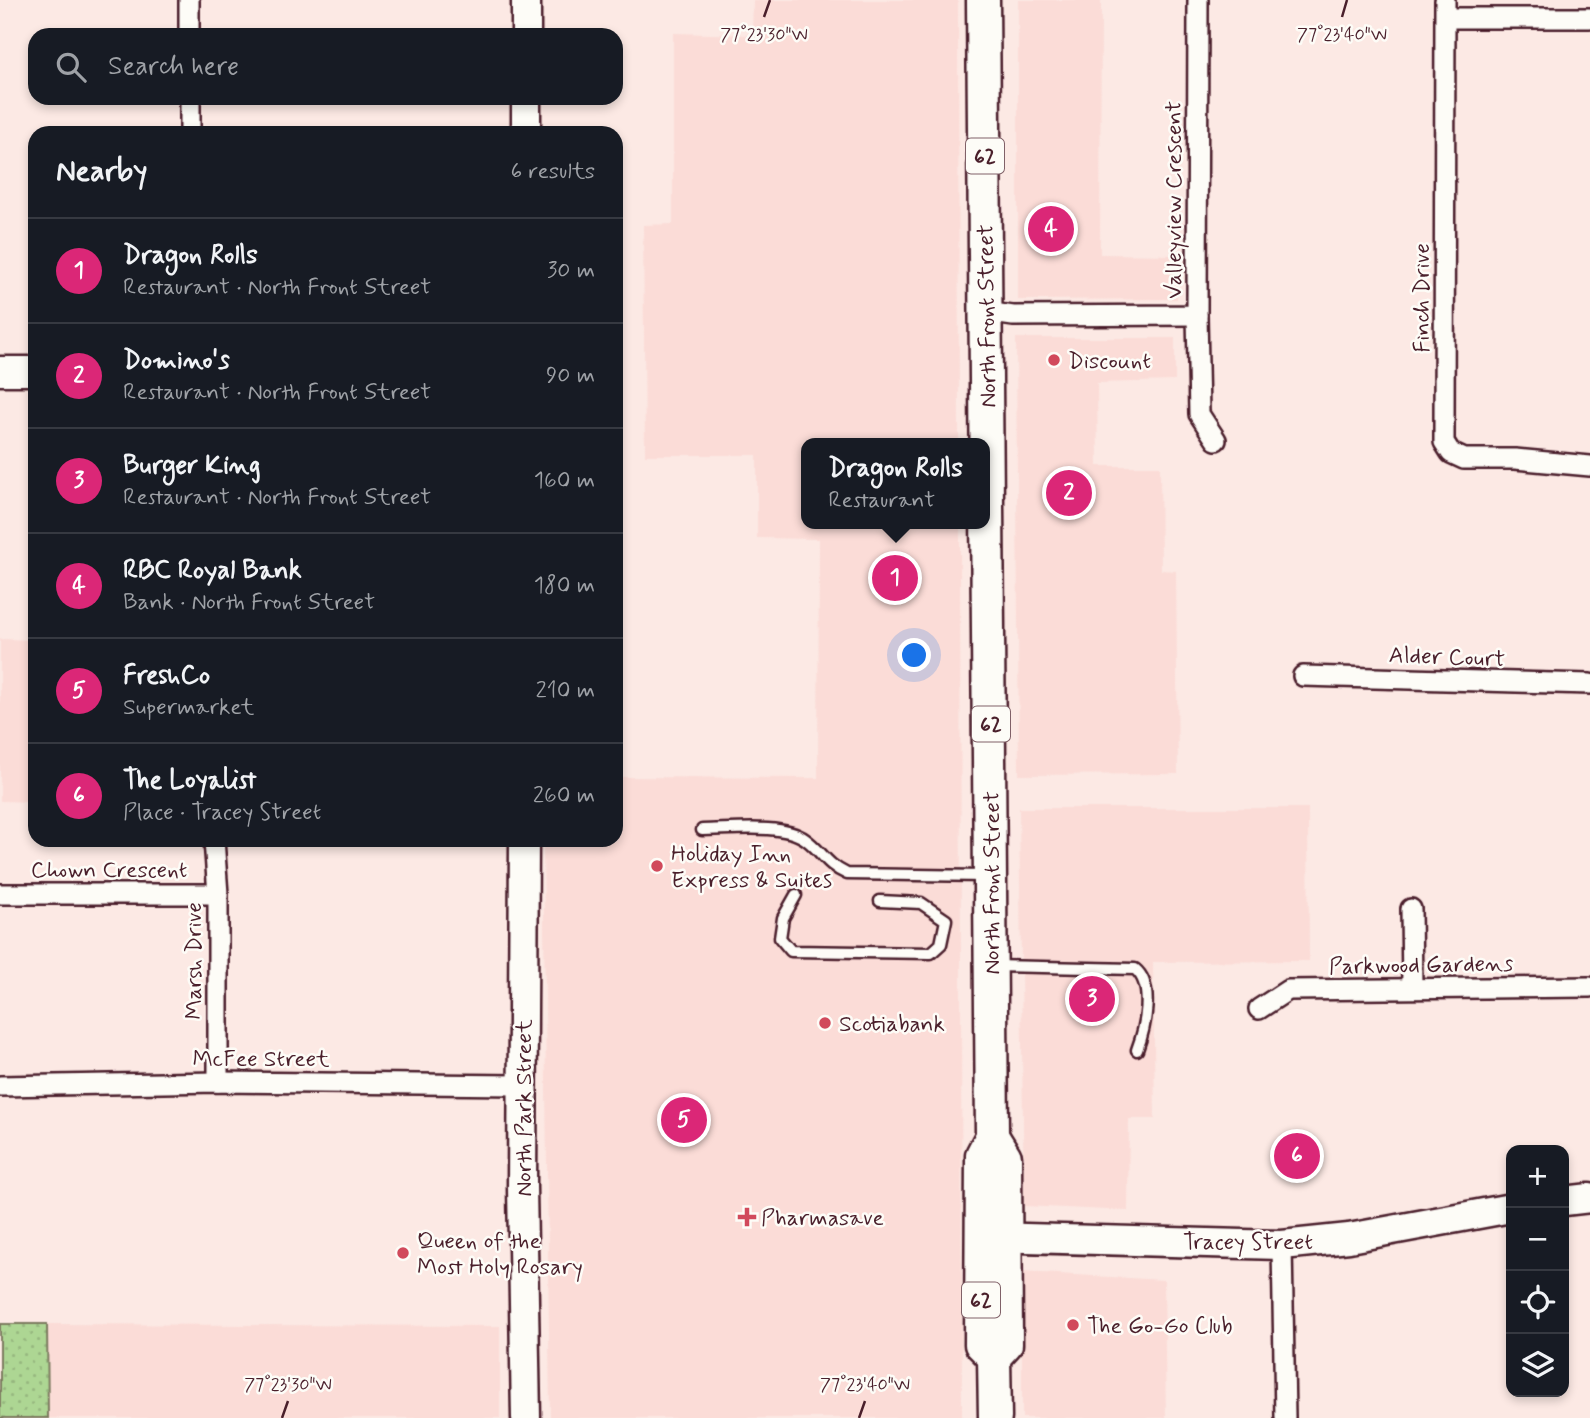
<!DOCTYPE html>
<meta charset="utf-8">
<style>
:root{--surface:#171b24;--page:#242831;--text:#f1f3f6;--muted:#9ea1a6;--line:#363941;--accent:#db2777}
body{margin:0;font-family:Mynerve,sans-serif;background:var(--page);color:var(--text)}
.controls{position:absolute;right:21px;bottom:21px;display:grid;overflow:hidden;border-radius:14px;box-shadow:0 4px 10px #0003}
.controls button{width:63px;height:63px;display:grid;place-items:center;padding:0;border:0;border-bottom:2px solid var(--line);background:var(--surface);color:var(--text);font:35px sans-serif}
.you{position:absolute;left:915px;top:656px;width:24px;height:24px;margin:-18px;border:5px solid #fff;border-radius:50%;background:#1a73e8;box-shadow:0 0 0 10px #1a73e833}
.badge{display:grid;place-items:center;width:46px;height:46px;border-radius:50%;background:var(--accent);color:#fff;font-size:23px;font-weight:700}
.pin{position:absolute;translate:-50% -50%;border:4px solid #fff;box-shadow:0 2px 7px #0006}
.popup{position:absolute;left:801px;top:438px;width:189px;height:91px;box-sizing:border-box;display:grid;place-content:center;border-radius:14px;background:var(--surface);filter:drop-shadow(0 2px 5px #0005);font-size:23px;white-space:nowrap;color:var(--muted)}
.popup b{font-size:26px;color:var(--text)}
.popup::after{content:'';position:absolute;left:50%;top:100%;margin-left:-14px;border:14px solid transparent;border-top-color:var(--surface)}
.list{margin:0;padding:0;list-style:none}
h2{display:flex;justify-content:space-between;align-items:center;height:91px;margin:0;padding:0 28px;font-size:30px}
h2 small{font-size:23px;font-weight:400;color:var(--muted)}
.list li{display:grid;grid-template-columns:46px 1fr auto;gap:21px;align-items:center;box-sizing:border-box;height:105px;padding:0 28px;border-top:2px solid var(--line)}
.list b{display:block;font-size:26px;white-space:nowrap}
.list p{margin:0;font-size:23px;white-space:nowrap;color:var(--muted)}
.list em{font-size:23px;font-style:normal;color:var(--muted)}
.icon{flex:none;width:38px;height:38px;fill:none;stroke:currentColor;stroke-width:2;stroke-linecap:round;stroke-linejoin:round}
.map{position:relative;flex:none;width:1590px;height:1418px;overflow:hidden}
.search{position:absolute;background:var(--surface);box-shadow:0 4px 10px #0003;left:28px;top:28px;width:595px;height:77px;display:flex;align-items:center;gap:18px;box-sizing:border-box;padding:0 24px;border-radius:21px;color:var(--muted);font-size:26px}
.panel{position:absolute;background:var(--surface);box-shadow:0 4px 10px #0003;left:28px;top:126px;width:595px;height:721px;border-radius:21px}
.map>svg:first-child{display:block}
.built{fill:#fbdcd7}
.park{fill:url(#park-dots);stroke:#7c7a5f;stroke-width:2}
.lines{fill:none;stroke-linecap:round;stroke-linejoin:round}
.lane-casing{stroke:#4a1f2b;stroke-width:15}
.street-casing{stroke:#4a1f2b;stroke-width:24}
.secondary-casing{stroke:#4a1f2b;stroke-width:33}
.primary-casing{stroke:#4a1f2b;stroke-width:37}
.lane{stroke:#fdfcf7;stroke-width:10}
.street{stroke:#fdfcf7;stroke-width:19}
.secondary{stroke:#fdfcf7;stroke-width:28}
.primary{stroke:#fdfcf7;stroke-width:32}
.ticks{fill:none;stroke:#4a1f2b;stroke-width:2.5}
.poi-dot{fill:#d1495b;stroke:#fdfcf7;stroke-width:2.5}
.labels{text-anchor:middle;stroke-width:5;stroke-linejoin:round;paint-order:stroke}
.shield{fill:#fdfcf7;stroke:#806168;stroke-width:2}
.shield-label{font-size:21px;font-weight:bold;fill:#4a1f2b}
.street-label{font-size:23px;fill:#4a1f2b;stroke:#fdfcf7}
.poi-label{font-size:23px;fill:#4a1f2b;stroke:#fdfcf7;text-anchor:start}
.ticks-label{font-size:18px;text-anchor:middle;fill:#4a1f2b;stroke:#fdfcf7;stroke-width:5;stroke-linejoin:round;paint-order:stroke}
</style>
<div class="map">
<svg width="1590" height="1418" viewBox="0 0 1590 1418">
<defs>
<pattern id="park-dots" width="8" height="8" patternUnits="userSpaceOnUse" patternTransform="scale(1.75)"><rect width="8" height="8" fill="#add693"/><path d="M2 2h.1M6 6h.1" fill="none" stroke="#96b77f" stroke-width="1.8" stroke-linecap="round"/></pattern>
</defs>
<rect width="100%" height="100%" fill="#fce9e4"/>
<filter id="ink" filterUnits="userSpaceOnUse"><feTurbulence type="fractalNoise" baseFrequency=".0143" numOctaves="2"/><feDisplacementMap in="SourceGraphic" scale="14" xChannelSelector="R" yChannelSelector="G"/><feConvolveMatrix kernelMatrix="1 2 1 2 8 2 1 2 1" color-interpolation-filters="sRGB"/></filter>
<g filter="url(#ink)">
<g class="built">
<path d="M753 0H958L959 443H806V524H960L962 1418H550L543 840H616V777L818 778 819 539 757 538V455H645L643 225 673 224V33L752 35Z"/>
<path d="M1018 0H1101L1100 254 1177 255V299L1018 300Z"/>
<path d="M1016 338H1175V381L1097 383 1098 466H1160L1161 570 1176 571 1178 774 1019 775Z"/>
<path d="M0 639 35 640V802L0 801Z"/>
<path d="M1019 808H1308L1309 961 1153 962 1155 1119H1129L1128 1211 1024 1206Z"/>
<path d="M1022 1272 1164 1280 1166 1418H1022Z"/>
<path d="M47 1324 500 1326V1418H48Z"/>
</g>
<path class="park" d="M0 1324H47L48 1418H0Z"/>
<g class="lines">
<defs>
<g id="lane">
<path d="M702 830C729 830 783 823 805 839 822 851 825 864 847 874L985 876"/>
<path d="M796 895 783 918 780 938 791 951 931 953 941 944 946 920 921 903 880 901"/>
<path d="M994 966 1135 969C1155 985 1145 1029 1137 1050"/>
</g>
<g id="street">
<path d="M189 0V35"/>
<path d="M1445 0 1444 442 1451 453 1464 459H1515L1590 466"/>
<path d="M1447 18H1590"/>
<path d="M190 98V133"/>
<path d="M986 312 1013 316 1197 315 1198 0"/>
<path d="M1197 315 1199 414 1216 440"/>
<path d="M1303 676 1590 684"/>
<path d="M214 840 218 894V1082"/>
<path d="M0 894H218"/>
<path d="M1411 909 1412 988"/>
<path d="M1259 1009 1288 990 1590 987"/>
<path d="M0 1086 218 1082 523 1085"/>
<path d="M1282 1245 1285 1418"/>
</g>
<g id="secondary">
<path d="M526 35V0"/>
<path d="M526 133V98"/>
<path d="M0 371H35"/>
<path d="M524 840 522 1187 526 1418"/>
<path d="M1564 1201 1590 1198"/>
<path d="M985 1237 1282 1245 1349 1238 1511 1208"/>
</g>
<g id="primary">
<path d="M983 0 992 1136 982 1155 981 1344 994 1357"/>
<path d="M992 1136 1005 1157 1006 1344 994 1357 995 1418"/>
</g>
</defs>
<use href="#lane" class="lane-casing"/>
<use href="#street" class="street-casing"/>
<use href="#secondary" class="secondary-casing"/>
<use href="#primary" class="primary-casing"/>
<use href="#lane" class="lane"/>
<use href="#street" class="street"/>
<use href="#secondary" class="secondary"/>
<use href="#primary" class="primary"/>
</g>
</g>
<path class="ticks" d="M764 17 770 0M1342 17 1347 0M282 1418 288 1401M859 1418 865 1401"/>
<g class="poi-dot">
<circle cx="1054" cy="360" r="7"/>
<circle cx="657" cy="866" r="7"/>
<circle cx="825" cy="1023" r="7"/>
<path d="M743.5 1206.5h7v7h7v7h-7v7h-7v-7h-7v-7h7z"/>
<circle cx="403" cy="1253" r="7"/>
<circle cx="1073" cy="1325" r="7"/>
</g>
<g class="labels">
<g class="shield">
<rect x="966" y="138.5" width="38" height="35" rx="5"/>
<rect x="972" y="706.5" width="38" height="35" rx="5"/>
<rect x="962" y="1282.5" width="38" height="35" rx="5"/>
</g>
<g class="shield-label">
<text x="985" y="163">62</text>
<text x="991" y="731">62</text>
<text x="981" y="1307">62</text>
</g>
<g class="street-label">
<text transform="translate(1173 200) rotate(-90)" y="8">Valleyview Crescent</text>
<text transform="translate(1421 298) rotate(-90)" y="8">Finch Drive</text>
<text transform="translate(986 316) rotate(-91)" y="8">North Front Street</text>
<text transform="translate(1447 656) rotate(2)" y="8">Alder Court</text>
<text x="109" y="877">Chown Crescent</text>
<text transform="translate(991 883) rotate(-90)" y="8">North Front Street</text>
<text transform="translate(193 961) rotate(-90)" y="8">Marsh Drive</text>
<text transform="translate(1421 964) rotate(-1)" y="8">Parkwood Gardens</text>
<text x="261" y="1066">McFee Street</text>
<text transform="translate(523 1108) rotate(-90)" y="8">North Park Street</text>
<text x="1248" y="1249">Tracey Street</text>
</g>
<g class="poi-label">
<text x="1068" y="368">Discount</text>
<text x="671" y="861">Holiday Inn<tspan x="671" dy="26">Express &amp; Suites</tspan></text>
<text x="839" y="1031">Scotiabank</text>
<text x="761" y="1225">Pharmasave</text>
<text x="417" y="1248">Queen of the<tspan x="417" dy="26">Most Holy Rosary</tspan></text>
<text x="1087" y="1333">The Go-Go Club</text>
</g>
</g>
<g class="ticks-label">
<text x="764" y="40">77°23'30"W</text>
<text x="1342" y="40">77°23'40"W</text>
<text x="288" y="1390">77°23'30"W</text>
<text x="865" y="1390">77°23'40"W</text>
</g>
</svg>
<div class="controls">
<button>+</button>
<button>−</button>
<button><svg class="icon" aria-label="locate" viewBox="0 0 24 24"><circle cx="12" cy="12" r="6"/><path d="M12 2v4M12 18v4M2 12h4M18 12h4"/></svg></button>
<button><svg class="icon" aria-label="layers" viewBox="0 0 24 24"><path d="M12 4l9 5-9 5-9-5zM3 14l9 5 9-5"/></svg></button>
</div>
<div class="you"></div>
<div class="pin badge" style="left:895px;top:578px">1</div>
<div class="popup"><b>Dragon Rolls</b>Restaurant</div>
<div class="pin badge" style="left:1069px;top:493px">2</div>
<div class="pin badge" style="left:1092px;top:999px">3</div>
<div class="pin badge" style="left:1051px;top:229px">4</div>
<div class="pin badge" style="left:684px;top:1120px">5</div>
<div class="pin badge" style="left:1297px;top:1156px">6</div>
<div class="search"><svg class="icon" aria-label="search" viewBox="0 0 24 24"><circle cx="10" cy="10" r="6"/><path d="M15 15l6 6"/></svg>Search here</div>
<section class="panel">
<h2>Nearby<small>6 results</small></h2>
<ul class="list">
<li><span class="badge">1</span><div><b>Dragon Rolls</b><p>Restaurant · North Front Street</p></div><em>30 m</em></li>
<li><span class="badge">2</span><div><b>Domino's</b><p>Restaurant · North Front Street</p></div><em>90 m</em></li>
<li><span class="badge">3</span><div><b>Burger King</b><p>Restaurant · North Front Street</p></div><em>160 m</em></li>
<li><span class="badge">4</span><div><b>RBC Royal Bank</b><p>Bank · North Front Street</p></div><em>180 m</em></li>
<li><span class="badge">5</span><div><b>FreshCo</b><p>Supermarket</p></div><em>210 m</em></li>
<li><span class="badge">6</span><div><b>The Loyalist</b><p>Place · Tracey Street</p></div><em>260 m</em></li>
</ul>
</section>
</div>
